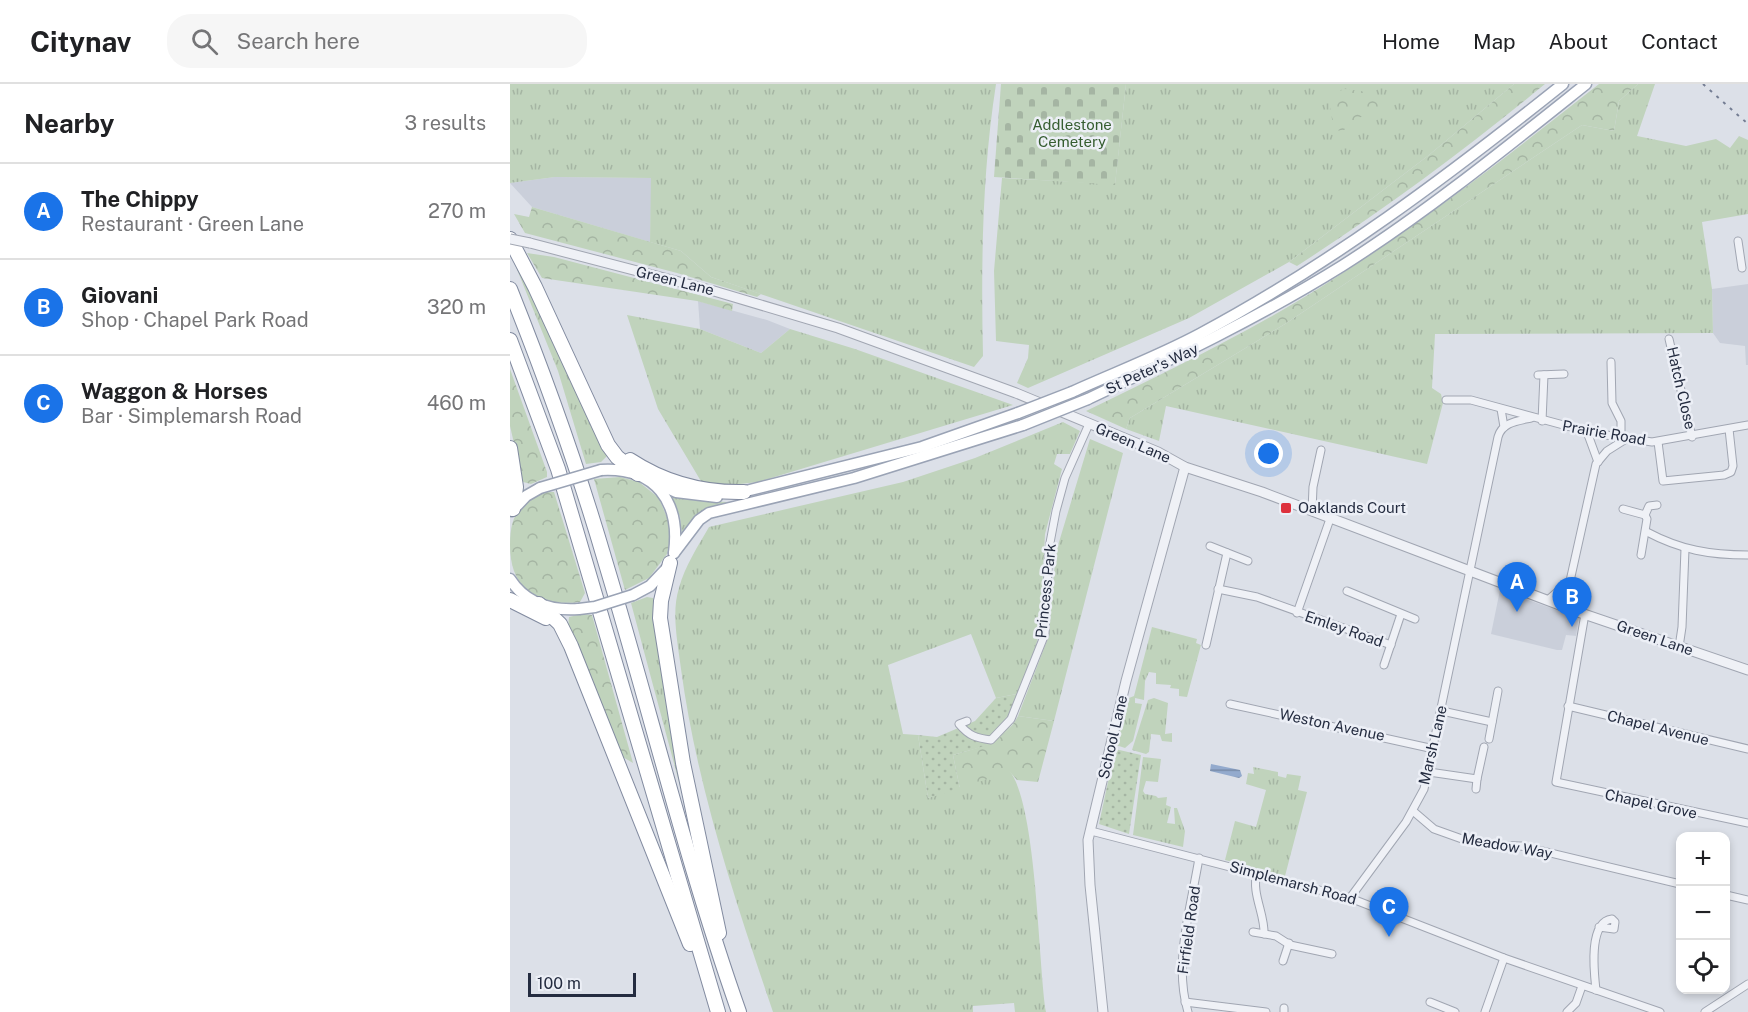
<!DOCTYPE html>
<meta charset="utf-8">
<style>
:root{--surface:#fff;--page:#f6f6f6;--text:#202124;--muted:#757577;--line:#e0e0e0;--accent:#1a73e8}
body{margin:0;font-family:"Public Sans",sans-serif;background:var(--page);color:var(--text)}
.controls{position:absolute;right:18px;bottom:18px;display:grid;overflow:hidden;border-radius:12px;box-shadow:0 3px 9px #0003}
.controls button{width:54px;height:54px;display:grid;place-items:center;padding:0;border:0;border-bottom:2px solid var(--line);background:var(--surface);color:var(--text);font:30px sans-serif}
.scale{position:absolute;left:18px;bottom:15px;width:108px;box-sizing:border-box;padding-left:6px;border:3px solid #242c40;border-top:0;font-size:16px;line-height:21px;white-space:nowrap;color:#242c40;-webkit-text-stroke:4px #eceff6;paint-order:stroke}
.you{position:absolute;left:759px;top:370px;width:21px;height:21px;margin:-15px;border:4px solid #fff;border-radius:50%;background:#1a73e8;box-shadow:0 0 0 9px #1a73e833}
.badge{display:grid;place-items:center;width:39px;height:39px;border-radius:50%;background:var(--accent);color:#fff;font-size:20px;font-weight:700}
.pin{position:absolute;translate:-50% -50px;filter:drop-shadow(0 2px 3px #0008)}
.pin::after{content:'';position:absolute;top:32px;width:21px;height:18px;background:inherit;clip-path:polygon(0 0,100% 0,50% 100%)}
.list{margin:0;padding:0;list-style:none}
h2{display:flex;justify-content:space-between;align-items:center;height:78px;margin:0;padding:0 24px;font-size:26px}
h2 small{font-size:20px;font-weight:400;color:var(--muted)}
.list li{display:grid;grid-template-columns:39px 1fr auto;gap:18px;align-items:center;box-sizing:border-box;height:96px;padding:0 24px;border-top:2px solid var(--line)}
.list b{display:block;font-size:22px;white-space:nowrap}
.list p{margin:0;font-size:20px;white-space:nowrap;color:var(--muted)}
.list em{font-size:20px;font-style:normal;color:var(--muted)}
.icon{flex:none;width:33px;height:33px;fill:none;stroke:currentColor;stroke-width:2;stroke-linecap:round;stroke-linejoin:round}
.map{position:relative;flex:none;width:1238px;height:928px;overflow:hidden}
header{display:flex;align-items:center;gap:36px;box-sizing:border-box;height:84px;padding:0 30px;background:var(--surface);border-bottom:2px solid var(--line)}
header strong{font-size:28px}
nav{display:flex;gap:33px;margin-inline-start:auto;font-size:21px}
.search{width:420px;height:54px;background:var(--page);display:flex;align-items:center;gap:15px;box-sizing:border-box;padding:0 21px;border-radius:24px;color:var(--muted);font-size:22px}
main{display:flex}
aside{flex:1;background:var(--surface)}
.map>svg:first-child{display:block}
.built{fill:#cacfda}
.grass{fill:url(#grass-tufts)}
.forest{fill:url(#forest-crowns)}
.cemetery{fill:url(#cemetery-stones)}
.garden{fill:url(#garden-dots)}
.water{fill:url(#water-rules)}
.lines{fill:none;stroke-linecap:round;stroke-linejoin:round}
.minor-casing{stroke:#a1a6b2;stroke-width:9}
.tertiary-casing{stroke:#a1a6b2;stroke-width:11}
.primary-casing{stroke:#9aa3b5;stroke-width:13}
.motorway-casing{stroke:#828ba0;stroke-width:16}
.minor{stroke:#eff1f6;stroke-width:7}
.tertiary{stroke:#eff1f6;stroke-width:9}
.primary{stroke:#fff;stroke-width:10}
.motorway{stroke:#fff;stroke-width:14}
.rail{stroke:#747d93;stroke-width:2;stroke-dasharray:3 6;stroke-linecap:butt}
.tertiary-bridge-casing{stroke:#a1a6b2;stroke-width:11;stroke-linecap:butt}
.primary-bridge-casing{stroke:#9aa3b5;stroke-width:13;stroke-linecap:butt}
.tertiary-bridge{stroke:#eff1f6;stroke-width:9}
.primary-bridge{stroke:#fff;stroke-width:10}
.poi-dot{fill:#dd313d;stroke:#eceff6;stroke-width:2}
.labels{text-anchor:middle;stroke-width:5;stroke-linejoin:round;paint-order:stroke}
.park-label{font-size:15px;fill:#355d30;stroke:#eceff6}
.street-label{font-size:15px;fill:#242c40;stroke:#eceff6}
.poi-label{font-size:15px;fill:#242c40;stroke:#eceff6;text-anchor:start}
</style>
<header>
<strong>Citynav</strong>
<div class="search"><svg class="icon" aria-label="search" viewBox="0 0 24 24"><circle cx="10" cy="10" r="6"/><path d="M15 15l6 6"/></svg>Search here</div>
<nav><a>Home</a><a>Map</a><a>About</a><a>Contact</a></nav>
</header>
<main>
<aside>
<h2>Nearby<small>3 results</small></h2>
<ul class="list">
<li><span class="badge">A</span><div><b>The Chippy</b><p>Restaurant · Green Lane</p></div><em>270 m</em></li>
<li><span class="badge">B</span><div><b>Giovani</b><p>Shop · Chapel Park Road</p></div><em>320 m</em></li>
<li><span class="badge">C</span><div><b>Waggon &amp; Horses</b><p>Bar · Simplemarsh Road</p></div><em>460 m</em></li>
</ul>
</aside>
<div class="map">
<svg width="1238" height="928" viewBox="0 0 1238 928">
<defs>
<pattern id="grass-tufts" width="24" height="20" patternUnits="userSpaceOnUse" patternTransform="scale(1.5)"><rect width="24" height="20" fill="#c0d3bc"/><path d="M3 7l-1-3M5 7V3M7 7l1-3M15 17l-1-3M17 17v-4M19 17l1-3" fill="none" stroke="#a5b5a3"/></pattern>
<pattern id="forest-crowns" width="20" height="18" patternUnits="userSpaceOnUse" patternTransform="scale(1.5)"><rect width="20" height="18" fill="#c0d3bc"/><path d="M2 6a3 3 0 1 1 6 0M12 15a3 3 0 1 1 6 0" fill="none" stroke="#a5b5a3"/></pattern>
<pattern id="cemetery-stones" width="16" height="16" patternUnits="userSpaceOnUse" patternTransform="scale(1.5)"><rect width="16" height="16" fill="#c0d3bc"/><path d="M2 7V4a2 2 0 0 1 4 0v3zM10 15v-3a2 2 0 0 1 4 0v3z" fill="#a5b5a3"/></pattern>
<pattern id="garden-dots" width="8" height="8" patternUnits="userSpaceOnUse" patternTransform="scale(1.5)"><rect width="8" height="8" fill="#c0d3bc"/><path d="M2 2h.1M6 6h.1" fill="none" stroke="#a5b5a3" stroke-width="1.8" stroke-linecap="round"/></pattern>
<pattern id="water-rules" width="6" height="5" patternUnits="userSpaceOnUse" patternTransform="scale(1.5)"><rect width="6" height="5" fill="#93aacd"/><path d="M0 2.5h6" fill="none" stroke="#788ba8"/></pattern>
</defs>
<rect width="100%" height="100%" fill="#dce0e8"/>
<g class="built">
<path d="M45 93 142 94 140 158 22 123 0 99Z"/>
<path d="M1238 200V281H1236L1235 262 1210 259 1203 249 1202 205Z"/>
<path d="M188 217 257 236 280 245 251 269 190 245Z"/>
<path d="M990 506 1069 534 1066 552 1056 551 1052 566H1047L981 550Z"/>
</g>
<g class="grass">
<path d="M0 0H486C472 90 471 181 473 272L464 283 201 193 171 167 140 158 141 94 45 93 0 99Z"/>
<path d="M616 0H1004L919 71 779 178 679 234 518 304 507 299 518 274 519 261 486 257 484 187 492 94 605 100Z"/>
<path d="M1128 0H1145L1127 52 1176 62 1206 55 1220 64 1229 52 1238 56V130L1192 138 1202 205 1203 249 925 250 922 304 931 310 933 319 917 380 656 322 649 357 616 345 620 334 775 240 1072 41 1104 47 1109 17Z"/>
<path d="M0 168 13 189 95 365 97 372 91 378 76 380 48 287Z"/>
<path d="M117 231 190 245 251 269 280 245 345 265 503 321 248 398 195 404 148 325Z"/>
<path d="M553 338 570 347 560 370H547L544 380 552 385 535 450 530 547 512 609 486 614 461 550 378 581 393 650 408 651 418 714 499 686C527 720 528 877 536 928H505L504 919 463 922V928H263C225 816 187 703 171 585 168 560 161 529 169 504 175 482 188 462 199 443L393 398 465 374Z"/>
<path d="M580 355 613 369 544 637 508 632 538 554 546 468Z"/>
<path d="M161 410 180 416 216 418 218 420C197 427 184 432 172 452L170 433Z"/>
<path d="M137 513 143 514 145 519 156 620 177 728 121 519Z"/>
<path d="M642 543 687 555 686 559 691 561 677 613 669 612V605L660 604 661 601 646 600V589L639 588 635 597 634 616 625 614V619L632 620 623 657 615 664 606 661 619 614 624 612Z"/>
<path d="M644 614 658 619 655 650 662 649V658L652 657 650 651 641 650 639 668 636 670 622 666 638 616Z"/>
<path d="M633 673 651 675 648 698 636 697 633 707 635 710 646 712 648 714 657 713 656 721 661 723 657 739 665 740 664 724H667L675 747 673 763 623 751Z"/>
<path d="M743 683 768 688V692L776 694 777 690 791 692 788 706 797 708 775 792 715 776 725 737 746 743 756 706 736 700 738 689 744 690Z"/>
</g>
<g class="forest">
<path d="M1004 0H1035C955 66 874 126 787 182L779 178 919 71Z"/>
<path d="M1089 0H1128L1109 17 1104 47 1072 41 775 240 620 334 616 345 576 327C660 286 746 245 825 194 917 135 1003 68 1089 0Z"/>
<path d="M835 5 865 9 869 13 870 21 861 29 846 35 834 46 824 47 818 11Z"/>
<path d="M22 123 171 167 201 193 251 210 247 213 167 189 15 149 4 130 19 133Z"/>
<path d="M17 169 44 173 223 220 222 227 187 217 32 194Z"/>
<path d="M0 285 37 388V393L21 400 13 398 0 342Z"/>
<path d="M110 393 129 398 149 414 162 446 157 470 139 494 115 506 84 395Z"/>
<path d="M34 408H44L75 509 70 518C28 523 0 506 0 461 0 432 8 421 34 408Z"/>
<path d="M72 530 82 531 123 679 106 669 58 544 59 533Z"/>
<path d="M508 632 544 637 528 698 507 696 499 687 450 705 443 671C471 663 494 658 508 632Z"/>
</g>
<path class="cemetery" d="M491 0H616L605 101 484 93Z"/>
<g class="garden">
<path d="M512 609C503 656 487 659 443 671L450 705 418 714 408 651 427 653 465 637 486 614Z"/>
<path d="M605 665 631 671 619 750 589 740Z"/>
</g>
<path class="water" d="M701 680 730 686 732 692 729 694 700 687Z"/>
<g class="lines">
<defs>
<g id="minor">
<path d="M1228 157 1232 184"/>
<path d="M1159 255 1182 353"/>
<path d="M1101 278 1102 319 1111 337V354"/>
<path d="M1028 291 1054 290"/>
<path d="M936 316H961L1083 349 1142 358 1238 341"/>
<path d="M991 325 994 343"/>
<path d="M1032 337 1034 291"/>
<path d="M1077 348 1088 378"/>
<path d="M1148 358 1153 397 1214 391 1221 388 1223 382 1219 345"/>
<path d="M1113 425 1135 431 1137 435 1131 471"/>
<path d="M802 427 803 403 811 366"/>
<path d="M1135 431 1139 422 1147 421"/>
<path d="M1137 448C1171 466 1200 471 1238 471"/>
<path d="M700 462 738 477"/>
<path d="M708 505 747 513 881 561"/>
<path d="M837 507 905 535"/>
<path d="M1038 516 1060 497"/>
<path d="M1068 528 1060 497 1086 380 1097 367 1116 355"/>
<path d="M787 529 820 435"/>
<path d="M1075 530 1046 698 1238 739"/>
<path d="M696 561 717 469"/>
<path d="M1169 563 1172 543 1175 465"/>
<path d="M874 581 891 530"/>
<path d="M720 620 924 665"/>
<path d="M1058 622 1238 665"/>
<path d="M932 627 982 638"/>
<path d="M457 637 449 640C459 652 466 654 481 656L501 635 535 550 539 464 546 427 555 394 579 340"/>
<path d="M979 655 988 607"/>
<path d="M919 688 967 695 974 663"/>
<path d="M966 705 967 695"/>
<path d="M903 727 924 745 952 755 982 761 1011 762 1170 800"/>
<path d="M581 747 840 814 994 874 1150 928"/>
<path d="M747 789C741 809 755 830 754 850"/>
<path d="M1216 811 1238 816"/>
<path d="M840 814 896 738 914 705 988 353C992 338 1008 337 1021 334"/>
<path d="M743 848 766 852 780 861 822 870"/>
<path d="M773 877 779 859"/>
<path d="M1086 906C1084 888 1078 838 1102 835L1105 838 1104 845 1089 843"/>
<path d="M675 918 756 928"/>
<path d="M920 918 945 928"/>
<path d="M678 928C663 878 681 824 689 774"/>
<path d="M774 928V924"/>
<path d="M975 928 994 874"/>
<path d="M1057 928 1066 919 1072 902"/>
<path d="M1195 928 1238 900"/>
</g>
<g id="tertiary">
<path d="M20 159 204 207 328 244 506 309 648 368 675 383 752 408 1068 528 1238 586"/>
<path d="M593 928 580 801 578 756 616 597 675 383"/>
</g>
<g id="primary">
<path d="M562 308C604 289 649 272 690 250 821 180 938 92 1053 0"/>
<path d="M578 315C664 274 750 233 832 182 917 128 997 63 1076 0"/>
<path d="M91 386C145 383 171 417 164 469"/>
<path d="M144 398 166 408 207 413"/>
<path d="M228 409 412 363 508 329"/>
<path d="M2 427 16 412 30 404"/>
<path d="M164 469 189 436 199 429 344 394 513 341"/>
<path d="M0 495C16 520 41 527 69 525"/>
<path d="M123 511 140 502 158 483"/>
</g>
<g id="motorway">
<path d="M0 155 25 203 98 361 107 373 128 390"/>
<path d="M0 205C36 295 69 387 96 480 141 629 177 781 229 928"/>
<path d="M0 256 48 385 208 928"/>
<path d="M0 364 6 403 3 425"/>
<path d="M120 376C155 399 192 409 234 408"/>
<path d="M160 479 151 517 150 534 173 679 209 849"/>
<path d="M0 516 36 534"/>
<path d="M29 520 50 540 61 562 180 860"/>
</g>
</defs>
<use href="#minor" class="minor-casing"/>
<use href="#tertiary" class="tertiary-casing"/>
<use href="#primary" class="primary-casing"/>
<use href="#motorway" class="motorway-casing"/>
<use href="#minor" class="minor"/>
<use href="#tertiary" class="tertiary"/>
<use href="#primary" class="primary"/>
<use href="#motorway" class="motorway"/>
<path class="rail" d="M1193 0 1238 40"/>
<defs>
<path id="tertiary-bridge" d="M0 155 20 159"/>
<g id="primary-bridge">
<path d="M508 329 562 308"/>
<path d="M513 341 578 315"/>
<path d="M30 404 91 386"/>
<path d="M69 525 85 523 123 511"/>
</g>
</defs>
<use href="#tertiary-bridge" class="tertiary-bridge-casing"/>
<use href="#primary-bridge" class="primary-bridge-casing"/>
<use href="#tertiary-bridge" class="tertiary-bridge"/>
<use href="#primary-bridge" class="primary-bridge"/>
</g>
<rect class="poi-dot" x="770" y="418" width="12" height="12" rx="3"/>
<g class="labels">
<g class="park-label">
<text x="562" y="46">Addlestone<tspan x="562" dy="17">Cemetery</tspan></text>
</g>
<g class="street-label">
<text transform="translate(165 197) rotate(14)" y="5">Green Lane</text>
<text transform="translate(642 285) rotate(-25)" y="5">St Peter's Way</text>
<text transform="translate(1171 304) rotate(77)" y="5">Hatch Close</text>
<text transform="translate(1094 349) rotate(10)" y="5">Prairie Road</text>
<text transform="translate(623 359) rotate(23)" y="5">Green Lane</text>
<text transform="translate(536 507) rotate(-84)" y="5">Princess Park</text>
<text transform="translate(834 545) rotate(19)" y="5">Emley Road</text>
<text transform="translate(1145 554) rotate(19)" y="5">Green Lane</text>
<text transform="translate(822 641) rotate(12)" y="5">Weston Avenue</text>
<text transform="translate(1148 644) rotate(14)" y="5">Chapel Avenue</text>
<text transform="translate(603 653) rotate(-77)" y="5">School Lane</text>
<text transform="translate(923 661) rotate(-77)" y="5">Marsh Lane</text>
<text transform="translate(1141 720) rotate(12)" y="5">Chapel Grove</text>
<text transform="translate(997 762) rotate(10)" y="5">Meadow Way</text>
<text transform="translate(783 799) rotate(15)" y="5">Simplemarsh Road</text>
<text transform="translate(679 846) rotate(-82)" y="5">Firfield Road</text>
</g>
<g class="poi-label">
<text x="788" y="429">Oaklands Court</text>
</g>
</g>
</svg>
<div class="controls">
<button>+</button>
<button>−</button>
<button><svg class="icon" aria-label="locate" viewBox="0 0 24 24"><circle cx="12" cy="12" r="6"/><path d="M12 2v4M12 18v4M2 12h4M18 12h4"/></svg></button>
</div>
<div class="scale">100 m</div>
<div class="you"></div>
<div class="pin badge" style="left:1007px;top:528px">A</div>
<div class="pin badge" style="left:1062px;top:543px">B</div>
<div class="pin badge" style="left:879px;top:853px">C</div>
</div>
</main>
